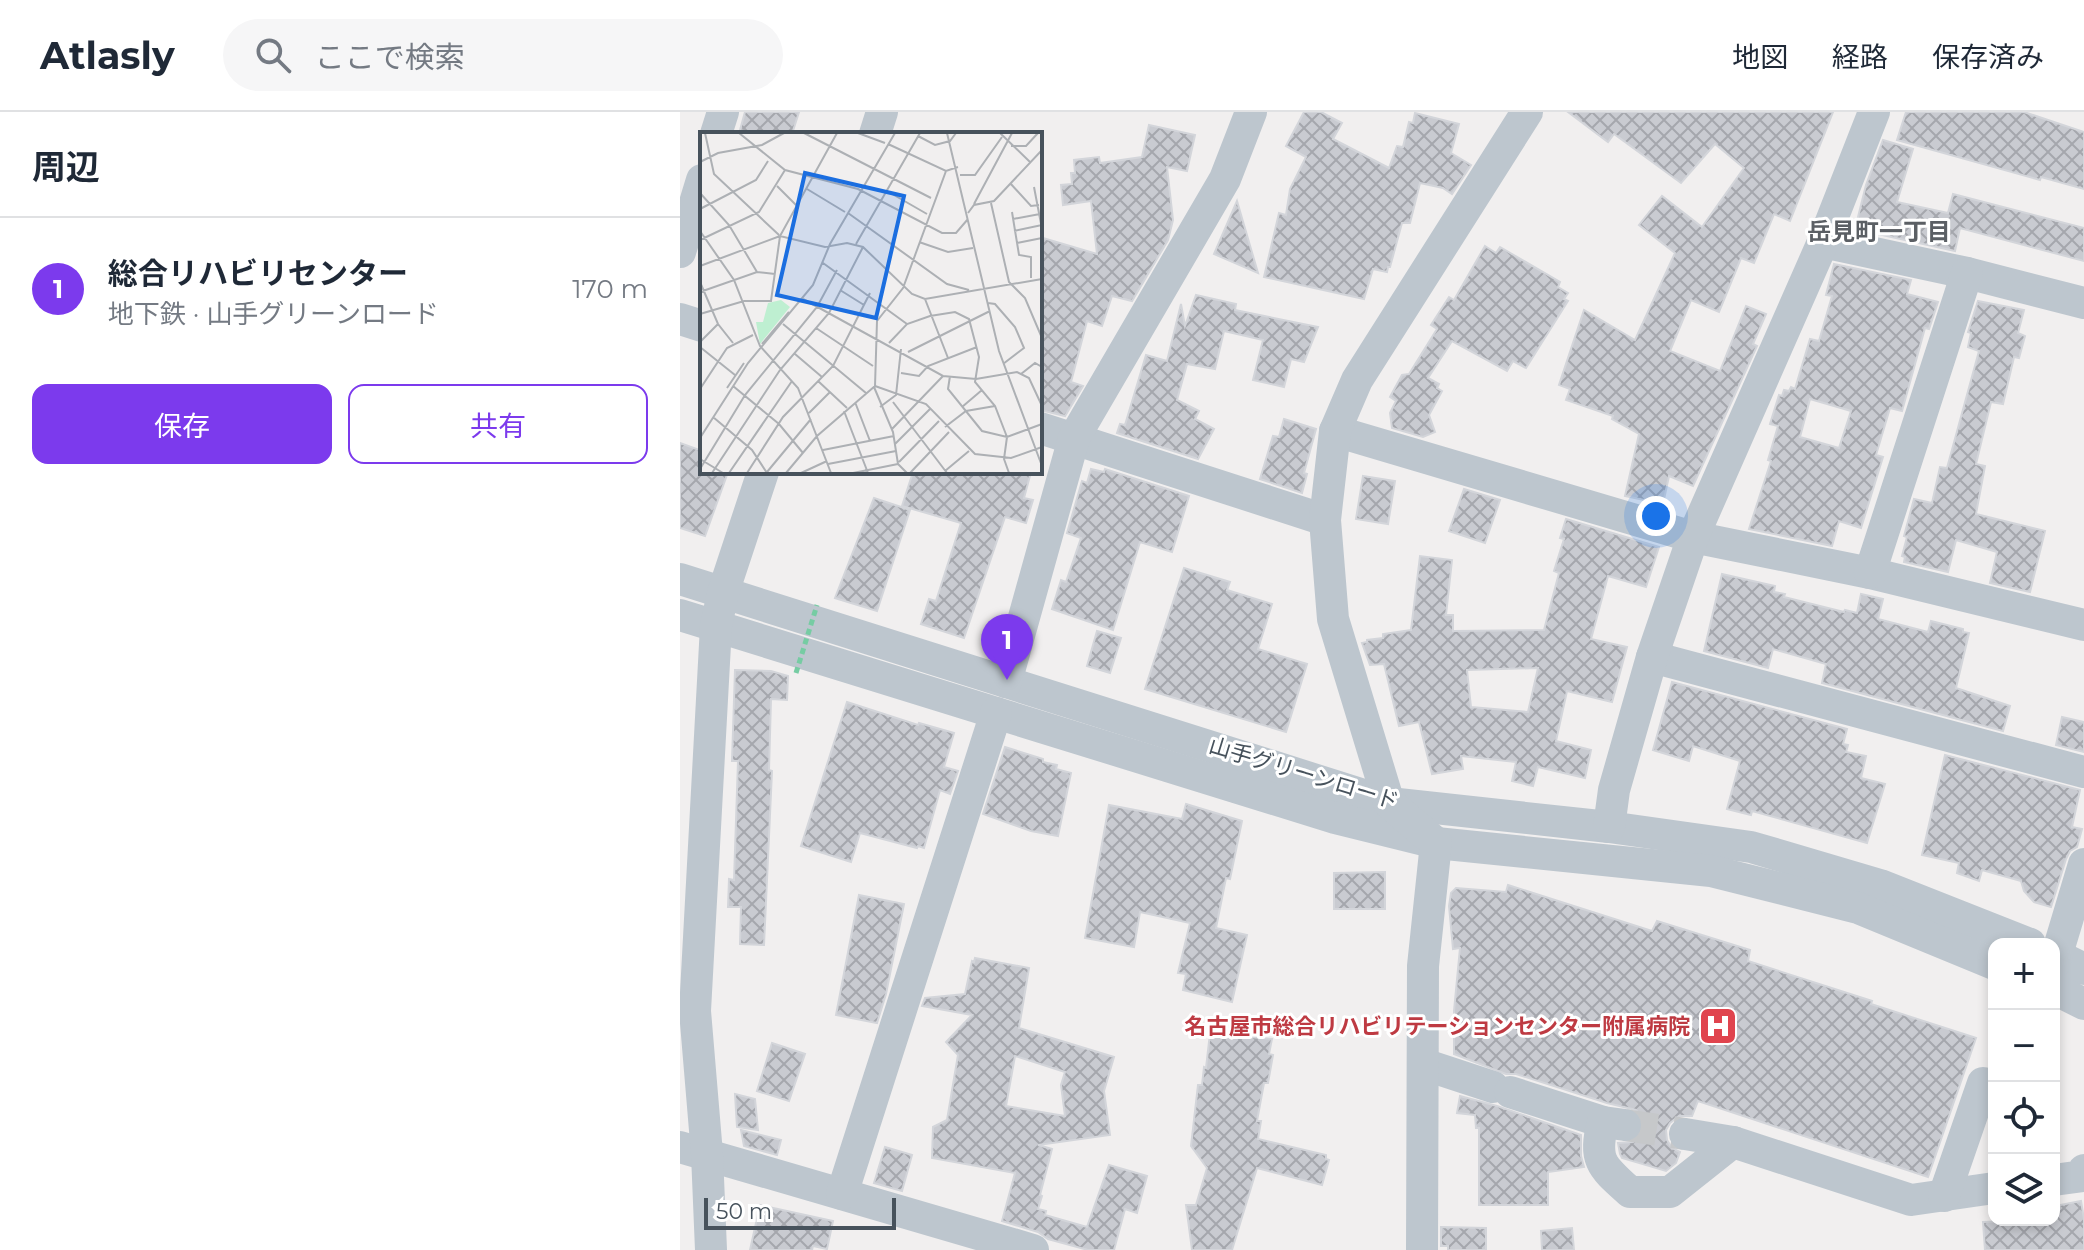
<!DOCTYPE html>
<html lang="ja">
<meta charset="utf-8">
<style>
:root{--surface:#fff;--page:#f6f6f7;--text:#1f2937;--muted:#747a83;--line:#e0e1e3;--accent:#7c3aed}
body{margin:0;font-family:Montserrat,"Noto Sans JP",sans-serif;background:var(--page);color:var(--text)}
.controls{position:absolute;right:24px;bottom:24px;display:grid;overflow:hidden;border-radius:16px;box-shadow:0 4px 12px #0003}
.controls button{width:72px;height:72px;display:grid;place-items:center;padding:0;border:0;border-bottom:2px solid var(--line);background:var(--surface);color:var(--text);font:40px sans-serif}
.scale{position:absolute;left:24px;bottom:20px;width:192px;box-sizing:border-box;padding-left:8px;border:4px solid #47525c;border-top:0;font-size:22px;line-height:28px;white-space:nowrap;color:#47525c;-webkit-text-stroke:6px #fff;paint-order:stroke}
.you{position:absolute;left:976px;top:404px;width:28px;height:28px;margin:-20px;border:6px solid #fff;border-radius:50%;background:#1a73e8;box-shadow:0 0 0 12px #1a73e833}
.badge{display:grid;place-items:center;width:52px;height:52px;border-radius:50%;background:var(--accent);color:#fff;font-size:26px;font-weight:700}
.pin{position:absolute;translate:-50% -66px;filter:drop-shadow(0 2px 4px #0008)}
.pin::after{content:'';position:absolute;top:42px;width:28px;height:24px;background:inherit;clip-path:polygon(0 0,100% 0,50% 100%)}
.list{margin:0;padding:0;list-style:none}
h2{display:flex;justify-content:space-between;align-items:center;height:104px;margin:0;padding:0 32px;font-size:34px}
h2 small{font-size:26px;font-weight:400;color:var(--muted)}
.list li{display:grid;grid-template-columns:52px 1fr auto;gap:24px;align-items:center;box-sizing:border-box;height:144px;padding:0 32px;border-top:2px solid var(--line)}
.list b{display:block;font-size:30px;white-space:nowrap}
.list p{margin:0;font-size:26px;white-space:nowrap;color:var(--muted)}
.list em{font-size:26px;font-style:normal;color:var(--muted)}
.actions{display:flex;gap:16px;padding:24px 32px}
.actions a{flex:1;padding:18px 0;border:2px solid var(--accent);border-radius:16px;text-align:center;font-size:28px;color:var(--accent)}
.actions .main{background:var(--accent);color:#fff}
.icon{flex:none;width:44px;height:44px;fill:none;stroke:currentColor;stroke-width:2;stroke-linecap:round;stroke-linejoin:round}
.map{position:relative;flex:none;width:1404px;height:1138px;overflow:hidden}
header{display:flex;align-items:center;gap:48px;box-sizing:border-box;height:112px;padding:0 40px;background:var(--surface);border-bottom:2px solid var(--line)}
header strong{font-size:38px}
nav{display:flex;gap:44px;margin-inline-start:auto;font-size:28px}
.search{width:560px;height:72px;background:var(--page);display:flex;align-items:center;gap:20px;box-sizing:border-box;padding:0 28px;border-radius:44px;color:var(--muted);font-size:30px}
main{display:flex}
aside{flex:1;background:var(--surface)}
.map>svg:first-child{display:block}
.building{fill:url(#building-cross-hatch);stroke:#d3d5da;stroke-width:2;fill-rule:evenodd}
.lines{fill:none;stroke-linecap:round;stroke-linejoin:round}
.minor-tunnel{stroke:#c6c8ca;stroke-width:32;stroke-dasharray:32 16;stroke-linecap:butt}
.minor{stroke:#bdc6ce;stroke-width:32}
.path-bridge{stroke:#76cca3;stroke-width:5;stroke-dasharray:6 4;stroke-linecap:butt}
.labels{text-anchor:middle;stroke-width:6;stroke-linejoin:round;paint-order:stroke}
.street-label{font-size:22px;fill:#47525c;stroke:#fff}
.health-label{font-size:22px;font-weight:bold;fill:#be3a42;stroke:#fff;text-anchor:end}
.neighbourhood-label{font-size:24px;font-weight:bold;fill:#5b5f64;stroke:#fff}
.inset-road{fill:none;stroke:#adb0b4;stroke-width:2}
.view{fill:#1b6ee0;fill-opacity:0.15;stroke:#1b6ee0;stroke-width:4}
.inset-edge{fill:none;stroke:#47525c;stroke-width:4}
</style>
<header>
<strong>Atlasly</strong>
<div class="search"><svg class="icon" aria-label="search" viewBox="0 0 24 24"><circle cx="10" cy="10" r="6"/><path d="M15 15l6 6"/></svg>ここで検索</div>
<nav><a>地図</a><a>経路</a><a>保存済み</a></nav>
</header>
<main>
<aside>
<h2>周辺<small></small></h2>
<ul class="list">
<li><span class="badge">1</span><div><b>総合リハビリセンター</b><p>地下鉄 · 山手グリーンロード</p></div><em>170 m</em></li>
</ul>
<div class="actions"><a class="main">保存</a><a>共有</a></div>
</aside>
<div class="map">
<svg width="1404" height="1138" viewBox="0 0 1404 1138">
<defs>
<pattern id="building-cross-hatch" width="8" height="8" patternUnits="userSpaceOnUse" patternTransform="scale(2)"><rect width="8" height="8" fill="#c9cbd1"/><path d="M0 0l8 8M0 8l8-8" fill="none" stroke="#a5a7ad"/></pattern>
</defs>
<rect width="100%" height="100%" fill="#f1efef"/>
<g class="building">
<path d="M65 0H119L112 22H74L60 18Z"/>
<path d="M624 0H641L662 11 653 27 709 56 717 34 723 35 729 10 733 11 735 1 779 12 771 41 791 53 772 82 763 76 740 71 730 111H722L710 155H708L707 160 693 157 684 187 584 165 599 101 606 103 610 77 626 45 606 34Z"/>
<path d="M888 0H1153L1110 109 1094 102 1074 151 1061 146 1039 200 1011 188 990 239 1040 259 1066 194 1086 202 1073 232 1077 234 1013 374 989 364 983 392 945 384 959 322 932 307 933 304 886 288 890 277 879 273 904 198 955 228 995 141 959 113 982 84 1022 115 1064 56 1035 32 1001 71 934 22 928 30Z"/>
<path d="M1226 0H1344L1404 20V77L1361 65 1360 68 1217 28Z"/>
<path d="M469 13 515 23 507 59 487 55 493 108 488 128 452 189 432 184 422 214 407 209 391 270 403 274 385 304 360 298V125L417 142 411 89 383 93 381 73 392 72 391 61H395L394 48 419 45 420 51 462 45Z"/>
<path d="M1203 28 1233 37 1217 90 1268 101 1273 82 1404 116V149L1280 116 1275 139 1175 117 1186 73Z"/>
<path d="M557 89 578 161 534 142Z"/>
<path d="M805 134 816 141 820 135 880 170 878 175 888 181 884 187 888 189 846 256 833 249 827 259 772 229 748 266 759 272 757 276 762 279 749 303 755 320 743 325 712 316 710 301 716 289 710 285 722 263 729 262 757 217 751 213 769 185 774 188Z"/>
<path d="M1154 152 1231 168 1227 182 1258 190 1249 217 1245 216 1222 299 1210 296 1196 343 1203 345 1181 416 1159 409 1152 434 1069 417 1091 349 1088 348 1098 314 1090 312 1099 283 1102 284 1104 278 1109 279 1111 275 1115 277 1130 227 1139 229 1152 184 1146 183ZM1130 287 1171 299 1159 336 1120 325Z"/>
<path d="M516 183 556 192 555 198 638 215 624 250 611 247 604 275 573 268 583 228 544 219 535 257 507 252 497 288 519 299 515 307 534 317 518 347 437 321 440 312 445 313 466 243 487 249 501 192 505 214Z"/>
<path d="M1298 189 1344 198 1338 221 1345 224 1339 246 1334 245 1323 292 1311 290 1296 352 1305 354 1296 402 1365 419 1350 480 1310 471 1317 440 1276 428 1268 460 1224 450 1225 445 1222 444 1227 425 1224 424 1234 387 1252 391 1260 355 1267 356 1299 239 1288 235 1291 221 1288 220Z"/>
<path d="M604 307 636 317 624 361 627 362 622 381 580 367 593 324 599 325Z"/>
<path d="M0 331 22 339V360H48L25 424 0 416Z"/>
<path d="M411 357 424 360 425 357 509 384 492 440 460 430 433 518 372 497 381 468 386 470 401 426 387 421 402 369 407 371Z"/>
<path d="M233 360H351L344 386 353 388 346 411 325 405 284 526 241 512 249 487 256 489 281 411 222 394Z"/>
<path d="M683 364 715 369 708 412 676 407Z"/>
<path d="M784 377 820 388 805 431 769 419Z"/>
<path d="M194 386 230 398 197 499 155 486Z"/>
<path d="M886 407 979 435 966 475 928 464 911 527 947 535 932 590 887 579 876 629 911 638 905 666 858 655 853 674 832 669 836 650 781 644 783 657 752 662 739 610 719 614 704 552 690 553 682 531 687 530V528L703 526V522L731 518 740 444 772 448 766 503H773V519L864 518 879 461 874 459 884 427 880 426ZM858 556 848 600 791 595 787 558Z"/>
<path d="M504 456 550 470 547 478 592 492 578 537 627 552 606 620 465 577Z"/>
<path d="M1042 462 1095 474 1094 480 1105 482 1104 485 1164 500 1165 498 1177 501 1181 482 1203 487 1198 507 1248 520 1251 509 1283 517V520L1289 521 1276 576 1330 594 1323 619 1142 571 1146 552 1093 537 1088 556 1024 539Z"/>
<path d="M417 519 441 526 430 561 407 554Z"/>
<path d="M55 558 91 559 108 564 107 588 91 587 89 658 92 659 84 833 60 832 61 795H48L49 767 54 768 58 649H52Z"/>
<path d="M992 570 1167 617 1163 632 1168 633 1166 640 1186 644 1181 666 1205 672 1187 731 1072 699 1071 703 1047 697 1060 649 1013 634 1009 649 973 638Z"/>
<path d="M167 590 238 613 239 611 274 621 264 655 278 659 270 682 260 678 244 736 238 734 237 736 180 721 171 750 121 734Z"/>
<path d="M1382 605 1404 610V640L1376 633Z"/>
<path d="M325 635 363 647V650L377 653 376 657 391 661 378 724 351 719 303 702Z"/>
<path d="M1265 643 1400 678 1392 715 1402 717 1397 735 1390 739 1386 747 1371 795 1354 790 1344 779 1341 769 1302 758 1299 769 1277 761 1279 751 1242 743Z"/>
<path d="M506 692 562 709 550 767 546 766 536 816 567 823 552 890 503 878 506 862 498 861 510 811 460 800 454 835 405 826 429 693 502 707Z"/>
<path d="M705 760V797H654V761Z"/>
<path d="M828 773 972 819 977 809 1070 838 1068 849 1192 889 1191 892 1296 926 1248 1065 1018 989 1012 1004H999L990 1011 986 1018 987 1028 992 1036 1000 1040 996 1051 986 1059 942 1046 940 1042 938 1031 953 1030 960 1024 964 1016 962 1005 956 998 927 991 836 962H826L774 942V899L780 836 773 837 769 794 771 781 776 776 826 780Z"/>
<path d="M179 783 224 792 206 882 197 911 156 903Z"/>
<path d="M295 846 349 856 339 916 434 945 424 979 430 1023 358 1033 372 1037 360 1083 362 1084 358 1097 366 1099 365 1103 407 1115 429 1053 467 1064 457 1101 445 1097 434 1138H408L368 1127 358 1120 322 1109 335 1061 252 1046 253 1015 267 1008 278 943 266 930 292 903 242 894 245 886 285 882 292 849 294 850ZM335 944 385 960 381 973 385 1004 326 994Z"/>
<path d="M530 921 592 927 589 942 593 943 588 971H584L577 1009H581L578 1027 646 1043V1047L649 1048 642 1073 577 1056 552 1138H512L506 1093H516L527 1056 511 1034 518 973H522L524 955 526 956Z"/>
<path d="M92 931 125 942 109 989 77 979Z"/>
<path d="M55 982 75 987 78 1018 57 1015Z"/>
<path d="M780 984 817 994 901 1023V1044L904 1055 868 1060V1093H799V1016H796L795 1003 777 1001Z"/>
<path d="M61 1018 101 1028 97 1043 64 1034Z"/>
<path d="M205 1035 232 1043 222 1079 194 1071Z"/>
<path d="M1401 1089 1404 1107V1138H1305L1303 1110 1377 1108 1375 1094Z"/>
<path d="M80 1093 153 1109 147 1137 133 1134 132 1138H70Z"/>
<path d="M761 1115 806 1116V1138H768V1134H761Z"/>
<path d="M892 1116 894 1138H862L861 1119Z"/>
</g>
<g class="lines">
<path class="minor-tunnel" d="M945 1013 1005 1022"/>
<g class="minor">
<path d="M36 22 43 0"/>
<path d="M195 22 202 0"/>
<path d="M1143 130 1287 161 1404 191"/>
<path d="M0 140 22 68"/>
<path d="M0 207 22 214"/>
<path d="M360 316 645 408"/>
<path d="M655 319 1013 425 1190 461 1404 513"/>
<path d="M1190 461 1287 161"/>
<path d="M0 467 709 691 929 715 1071 735 1200 773 1350 832"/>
<path d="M0 503 655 706 756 731 1031 759 1178 796 1314 852"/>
<path d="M972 545 1404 660"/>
<path d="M326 570 394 326 545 67 571 0"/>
<path d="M929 715 934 678 972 545 1013 425 1143 130 1194 0"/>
<path d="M1374 842 1404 857"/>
<path d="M1374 852 1404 752"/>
<path d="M1374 877 1404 892"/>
<path d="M743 952 813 975"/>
<path d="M830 980 923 1010 945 1013"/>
<path d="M923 1010C913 1049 922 1055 950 1080H990L1053 1030"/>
<path d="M1005 1022 1053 1030 1231 1088 1314 1076"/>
<path d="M0 1035 353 1138"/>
<path d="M1374 1068 1402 1064 1404 1058"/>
<path d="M162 1082 316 601"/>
<path d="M1264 1084 1303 971 1314 974"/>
<path d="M31 1138 27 1042 15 899 36 514 43 481 83 360"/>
<path d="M742 1138 743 854 756 731 709 691 653 507 645 408 655 319 677 268 847 0"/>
</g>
<path class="path-bridge" d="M116 561 137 493"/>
</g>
<defs>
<symbol id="hospital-square" viewBox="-11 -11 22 22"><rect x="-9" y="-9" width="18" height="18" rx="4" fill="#e0444e" stroke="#fff"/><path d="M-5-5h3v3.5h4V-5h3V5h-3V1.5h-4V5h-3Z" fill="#fff"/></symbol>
</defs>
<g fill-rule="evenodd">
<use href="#hospital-square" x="1016" y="892" width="44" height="44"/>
</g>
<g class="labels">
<g class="street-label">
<text transform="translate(624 661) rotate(17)" y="8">山手グリーンロード</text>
</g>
<g class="health-label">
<text x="1010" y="922">名古屋市総合リハビリテーションセンター附属病院</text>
</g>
<g class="neighbourhood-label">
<text x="1199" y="128">岳見町一丁目</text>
</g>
</g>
<g transform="translate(20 20)">
<rect width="342" height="342" fill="#f1efef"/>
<path d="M81 168 90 175 60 212 56 190H63L68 171Z" fill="#beefd1"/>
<path class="inset-road" d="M5 1 14 42 79 103M39 1 85 38 158 57 242 101H256L268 87M104 1 231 66M158 1 185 11M247 1 299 219 342 334M300 1 330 30M218 4 235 13 250 9 256 1M188 12 246 39 258 35M311 14H326L338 1M0 30 18 21 62 13 84 1M246 39 203 156 177 189 175 254 226 272 275 322 311 326 342 315M260 43H275L302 5M310 51 331 74 339 73M77 54 97 74M334 55 342 97M107 57 145 80M187 59 227 82M0 61 29 93 57 140M291 71 309 150 325 166 342 206M274 72 312 1M0 77 56 48 68 29M312 80 319 123 331 125V146M148 81 247 152 269 158M268 81 274 73 294 69 342 18M313 87 340 82M0 99 34 148 60 214 98 256 131 341M314 99 342 93M0 108 59 80 85 38M219 110 248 120 273 116M317 111 342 106M156 112 220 1M123 131 207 192M0 134 80 104 125 115 147 111 163 115 212 162 225 167 342 147M0 150 18 192 33 211M140 158 164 173M0 160 57 140 75 142M103 167 243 244 276 247 317 240 329 246 342 274M225 167 248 226M288 171 295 172 315 195 324 216 303 232M0 182 44 169H71L80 104 137 1M83 192 166 261M116 196 173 234M0 210 18 192M189 211 207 192 230 184 255 180 269 187 279 225 275 250 295 274 307 305 304 327 309 341M62 212 89 180M0 215 35 243M208 220 290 179M95 222 122 245M201 241 219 244 228 234 277 215M321 242 335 231 342 235M250 244 248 257 282 299 307 305 342 292M118 249 147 276M33 254 79 292 103 321M174 255 193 300 198 332 207 341M27 256 44 231M0 257 27 216 53 203M155 270 170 309M193 270 247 341M180 275 196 263 201 217M262 275 282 258M144 279 168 341M109 281 130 260M13 285 52 318 67 341M245 295 266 279 295 274M192 297 243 244M0 306 48 231 113 153 130 112 195 1M195 312 231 276M123 318 194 304M0 327 23 341M199 330 239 289M128 332 196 319M0 337 45 263 117 175 137 138M245 339 269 319M67 340 111 287M12 341 80 238 129 181 163 115M29 341 92 249M47 341 83 285 133 234 170 161M86 341 117 304 175 254M101 341 127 329M153 341 198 332M210 341 249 300"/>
<path class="view" d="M105 41 204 64 176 186 77 163Z"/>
<rect width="342" height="342" class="inset-edge"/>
</g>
</svg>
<div class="controls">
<button>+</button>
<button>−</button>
<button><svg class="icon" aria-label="locate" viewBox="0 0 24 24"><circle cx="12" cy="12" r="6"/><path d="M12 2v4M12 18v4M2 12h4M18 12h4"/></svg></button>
<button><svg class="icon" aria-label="layers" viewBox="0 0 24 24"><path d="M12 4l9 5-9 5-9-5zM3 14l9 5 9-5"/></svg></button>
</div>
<div class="scale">50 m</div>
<div class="you"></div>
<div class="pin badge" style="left:327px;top:568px">1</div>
</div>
</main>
